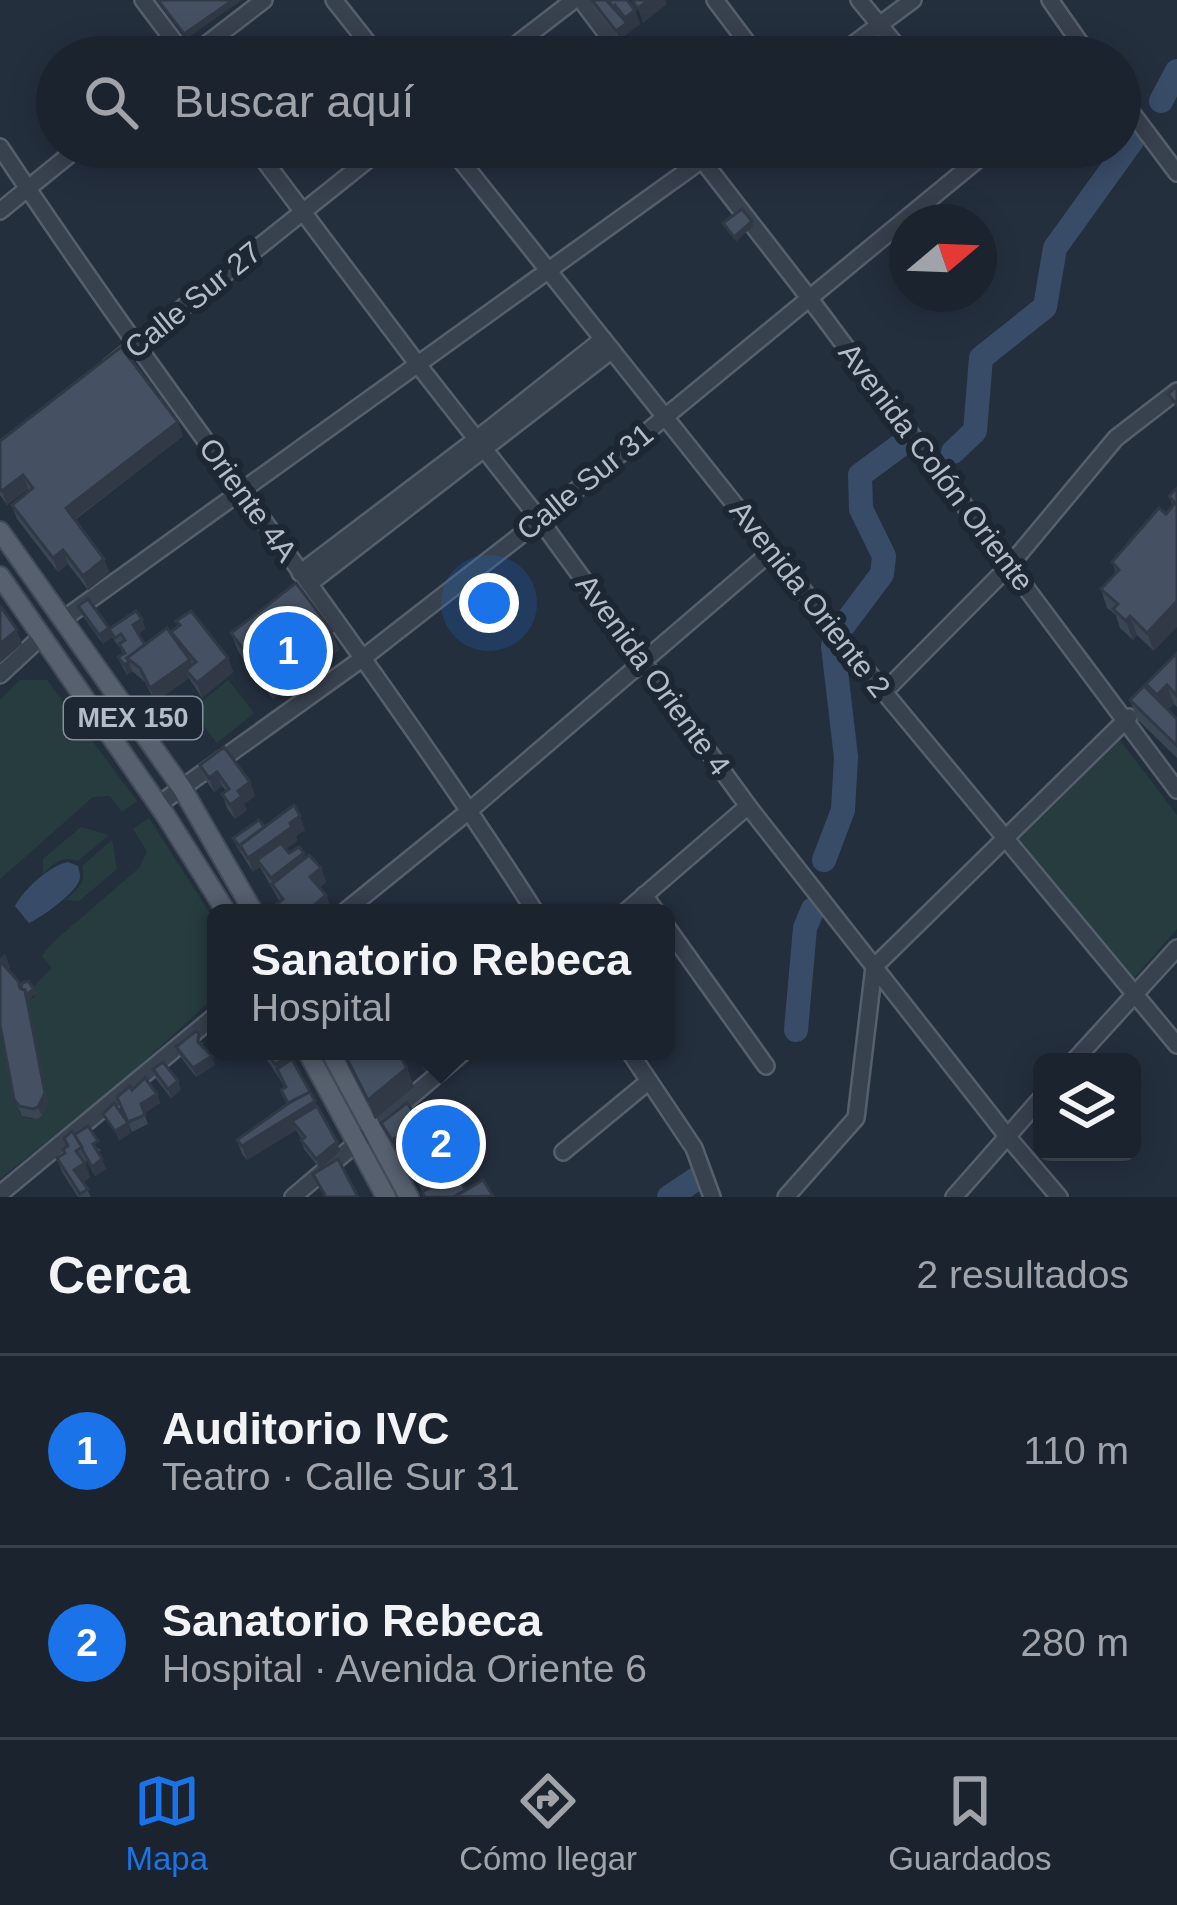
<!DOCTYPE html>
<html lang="es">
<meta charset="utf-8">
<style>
:root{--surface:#1b232e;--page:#242b36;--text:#f1f3f6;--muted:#a0a4aa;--line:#39404a;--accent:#1a73e8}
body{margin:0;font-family:Helvetica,sans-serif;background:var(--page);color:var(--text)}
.controls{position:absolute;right:36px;bottom:36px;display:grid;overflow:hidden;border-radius:18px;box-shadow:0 6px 30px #0003}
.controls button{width:108px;height:108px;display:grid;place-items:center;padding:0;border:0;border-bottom:3px solid var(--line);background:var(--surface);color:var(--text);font:60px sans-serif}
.compass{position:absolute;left:889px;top:204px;width:108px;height:108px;border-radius:50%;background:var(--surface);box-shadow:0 6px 30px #0003;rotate:71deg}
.you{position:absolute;left:489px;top:603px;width:42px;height:42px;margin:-30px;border:9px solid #fff;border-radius:50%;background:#1a73e8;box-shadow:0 0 0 18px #1a73e833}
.badge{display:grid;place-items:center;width:78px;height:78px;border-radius:50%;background:var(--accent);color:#fff;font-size:39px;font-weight:700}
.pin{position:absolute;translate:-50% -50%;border:6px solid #fff;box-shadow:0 3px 12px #0006}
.popup{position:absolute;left:207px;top:904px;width:468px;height:156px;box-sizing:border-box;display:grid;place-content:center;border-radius:18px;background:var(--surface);filter:drop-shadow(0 3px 9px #0005);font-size:39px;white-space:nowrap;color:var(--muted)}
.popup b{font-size:45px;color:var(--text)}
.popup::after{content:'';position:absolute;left:50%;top:100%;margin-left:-24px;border:24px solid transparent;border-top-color:var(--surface)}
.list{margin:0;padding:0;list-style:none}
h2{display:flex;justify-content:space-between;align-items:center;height:156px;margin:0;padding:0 48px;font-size:51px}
h2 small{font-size:39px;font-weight:400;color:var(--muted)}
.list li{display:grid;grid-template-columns:78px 1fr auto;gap:36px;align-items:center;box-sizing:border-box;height:192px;padding:0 48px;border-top:3px solid var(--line)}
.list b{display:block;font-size:45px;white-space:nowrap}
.list p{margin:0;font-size:39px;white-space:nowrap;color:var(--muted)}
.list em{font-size:39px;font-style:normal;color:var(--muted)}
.icon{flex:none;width:66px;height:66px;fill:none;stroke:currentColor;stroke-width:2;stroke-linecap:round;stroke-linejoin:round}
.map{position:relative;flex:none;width:1177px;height:1197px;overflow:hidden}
.search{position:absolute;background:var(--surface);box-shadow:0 6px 30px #0003;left:36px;right:36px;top:36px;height:132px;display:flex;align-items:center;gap:30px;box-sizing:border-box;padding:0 42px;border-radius:66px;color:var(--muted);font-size:45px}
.sheet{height:540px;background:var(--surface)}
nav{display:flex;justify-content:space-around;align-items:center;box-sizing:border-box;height:168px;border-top:3px solid var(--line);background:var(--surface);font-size:33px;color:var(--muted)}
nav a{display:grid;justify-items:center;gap:6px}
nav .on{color:var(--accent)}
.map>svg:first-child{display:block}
.medical{fill:#32303f}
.green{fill:#263c3f}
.water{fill:#394c67}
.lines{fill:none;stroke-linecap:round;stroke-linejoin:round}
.river{stroke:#394c67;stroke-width:24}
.minor-casing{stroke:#565f6c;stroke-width:20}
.major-casing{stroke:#414a57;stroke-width:22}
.minor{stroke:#38414e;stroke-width:15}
.major{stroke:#56606e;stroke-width:18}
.wall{fill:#3b4654}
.shaded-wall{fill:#303945}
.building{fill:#455162;stroke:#303945;stroke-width:3}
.labels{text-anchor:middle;stroke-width:12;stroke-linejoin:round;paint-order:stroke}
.shield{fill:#1d2633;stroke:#878f9c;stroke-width:3}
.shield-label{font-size:27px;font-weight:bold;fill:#b4bcc9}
.street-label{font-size:30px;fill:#b4bcc9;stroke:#1d2633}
</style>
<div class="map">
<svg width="1177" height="1197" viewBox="0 0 1177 1197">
<rect width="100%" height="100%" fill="#242f3e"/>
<path class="medical" d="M469 1104 488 1137 412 1182 395 1150Z"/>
<g class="green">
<path d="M20 680H47L137 801 122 812 110 796 93 797 0 879V700Z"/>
<path d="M228 680 254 713 217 743 191 710Z"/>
<path d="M1117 736 1177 815V929L1132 980 1015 841Z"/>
<path d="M149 818 216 923V996L120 1083 0 1179V1017L19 1112C25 1120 33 1120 42 1116L48 1103 28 1000 35 997 33 987 52 968 42 956 50 945 140 867 147 851 133 829Z"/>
<path d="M81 827 109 835 78 861C61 856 54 863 43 874V859Z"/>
<path d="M112 840 117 869 79 901 65 900C77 890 87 883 82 866Z"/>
</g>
<path class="water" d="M68 862 78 866C80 875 82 877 77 885 69 897 42 917 29 923L15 906C24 889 49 866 68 862Z"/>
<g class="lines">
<g class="river">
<path d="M1161 101 1177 71"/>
<path d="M953 452 975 431 981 358 1045 307 1055 248 1132 141"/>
<path d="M843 626 882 574 884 556 861 509 860 475 902 444"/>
<path d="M824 860 843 810 846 757 833 646"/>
<path d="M796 1030 805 928 813 909"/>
<path d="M669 1197 696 1179"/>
</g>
<defs>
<g id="minor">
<path d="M143 0 186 57"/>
<path d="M334 0 379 57"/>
<path d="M581 0 624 57"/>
<path d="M715 0 758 57"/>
<path d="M859 0 906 57"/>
<path d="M1050 0 1090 57"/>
<path d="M190 57 264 0"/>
<path d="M500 57 574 0"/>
<path d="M836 57 913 0"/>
<path d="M1120 97 1177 173"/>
<path d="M0 147C172 407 368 650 536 913"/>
<path d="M254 147 419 366 540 520 748 806 1007 1136 1059 1197"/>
<path d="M450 147 884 692 1177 1045"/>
<path d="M692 147 810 299 1177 790"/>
<path d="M0 211 79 147"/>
<path d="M110 366 384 147"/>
<path d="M300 573 478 438 603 339"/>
<path d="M309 584 612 350"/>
<path d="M62 620 720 147"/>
<path d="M0 675 42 636"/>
<path d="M884 692 1010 565 1116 438 1177 391"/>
<path d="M158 805 363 658 540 520 993 147"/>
<path d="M644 895 657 913"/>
<path d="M343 913 470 810 772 551"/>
<path d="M624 913 748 806"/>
<path d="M666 926 766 1066"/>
<path d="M629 1051 694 1148 712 1197"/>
<path d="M1073 1062 1177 948"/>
<path d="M563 1152 649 1081"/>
<path d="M0 1194 216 1015"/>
<path d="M293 1197 465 1051"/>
<path d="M786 1197 856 1118 874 967 1129 717"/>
<path d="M954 1197 1042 1097"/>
</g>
<g id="major">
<path d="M0 531 182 788 254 913"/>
<path d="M0 576 166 816 227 913"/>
<path d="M307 1051 386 1197"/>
<path d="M330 1051 409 1197"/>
</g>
</defs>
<use href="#minor" class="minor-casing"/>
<use href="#major" class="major-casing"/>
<use href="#minor" class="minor"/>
<use href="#major" class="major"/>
</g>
<g class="wall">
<path d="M591 0 635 10 640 24 619 40 594 8Z"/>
<path d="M183 436 75 520 110 573 88 590 68 564 58 572 17 519 12 505 29 491 28 489 7 505 0 495V441Z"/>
<path d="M1177 488 1154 651 1137 635 1133 640 1120 628 1116 615 1107 608 1101 589 1116 573 1112 562 1173 507 1169 496Z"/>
<path d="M78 606 109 629 142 619 145 629 138 634 145 645 174 638 171 632 178 626 176 621 228 658 233 672 202 698 189 678 155 702 145 682 132 671 127 675 122 666 118 657 123 654 120 646 119 647 112 637 103 644 82 615Z"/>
<path d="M332 631 339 650 273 699 238 651 231 633Z"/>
<path d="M1177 653V707L1174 704 1167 710 1177 719V758L1137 719 1130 700 1149 691 1146 684Z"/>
<path d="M200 765 250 782 255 796 244 804 247 810 235 819 227 808 222 794 226 791 222 786 214 792 205 779Z"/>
<path d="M264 827 305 830 296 836 297 841 286 849 289 853 306 858 321 868 326 882 320 887 326 895 331 909 280 902 260 867 253 872 237 847 233 838Z"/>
<path d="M5 954 10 968 8 970 18 981 21 988 34 989 36 993 28 1000 48 1103 42 1116 37 1119 22 1116 14 1099Z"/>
<path d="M203 1042 202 1046 215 1065 196 1077 180 1056 176 1047Z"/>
<path d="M261 1051H289L340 1151 320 1169 304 1149 301 1140 302 1139 296 1130 247 1160 242 1154 237 1140 287 1104 281 1090 285 1087Z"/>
<path d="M340 1051H397L407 1068 414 1087 375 1119Z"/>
<path d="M153 1069 178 1081 181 1090 171 1098 156 1079Z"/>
<path d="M132 1090 157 1094 160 1103 144 1113 148 1124 132 1132 120 1106Z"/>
<path d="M74 1135 101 1150 98 1153 106 1169 95 1176 87 1161 85 1163 90 1177 83 1182 91 1197H78L62 1172 57 1158 65 1153 67 1147 64 1138Z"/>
<path d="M467 1160 472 1174 461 1181 465 1190 483 1180 493 1197H424L415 1172Z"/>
</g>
<g class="shaded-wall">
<path d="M233 0H242L186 39 184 34Z"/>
<path d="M649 0H665L667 4 643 23 638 8Z"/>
<path d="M635 10 640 24 619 40 616 31 627 23 625 18Z"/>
<path d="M752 221 753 226 736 242 734 237Z"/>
<path d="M178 422 183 436 71 522 66 508Z"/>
<path d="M23 475 28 489 7 505 2 491Z"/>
<path d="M63 550 68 564 58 572 53 558Z"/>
<path d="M104 559 110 573 88 590 83 576Z"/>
<path d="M1177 601V627L1154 651 1147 633Z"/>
<path d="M1130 616 1137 635 1133 640 1126 621Z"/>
<path d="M142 619 145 629 137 635 133 625Z"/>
<path d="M109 628 112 637 103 644 99 635Z"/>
<path d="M17 630 22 644 0 663V644Z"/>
<path d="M332 631 339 650 273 699 267 681Z"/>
<path d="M228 658 233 672 202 698 197 683Z"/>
<path d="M190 660 195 674 186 670 189 678 155 702 150 688Z"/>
<path d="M129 662 132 671 127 675 124 665Z"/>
<path d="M1167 685 1174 704 1163 713 1157 695Z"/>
<path d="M217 772 222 786 214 792 209 778Z"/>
<path d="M250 782 255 796 244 804 247 810 235 819 230 805 238 791Z"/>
<path d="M300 816 305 830 296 836 297 841 262 866 257 860 260 867 253 872 248 858Z"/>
<path d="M304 853 310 867 276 892 271 878Z"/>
<path d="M321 868 326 882 315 891 310 877Z"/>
<path d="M326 895 331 909 326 913H305Z"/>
<path d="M5 954 10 968 0 977V958Z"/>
<path d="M34 989 36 993 28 1000 48 1103 42 1116 38 1107 25 990Z"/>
<path d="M427 1051H444L445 1054 424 1072 419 1058Z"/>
<path d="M291 1055 296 1069 281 1078 275 1064Z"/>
<path d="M212 1056 215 1065 196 1077 193 1068Z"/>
<path d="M407 1068 414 1087 375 1119 368 1100Z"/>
<path d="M178 1081 181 1090 171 1098 168 1089Z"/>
<path d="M157 1094 160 1103 144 1114 141 1104Z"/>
<path d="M315 1101 320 1115 292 1121 296 1130 247 1160 242 1146Z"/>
<path d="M128 1123 131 1133 119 1141 115 1131Z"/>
<path d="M421 1123 424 1132 395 1150 392 1140Z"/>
<path d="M337 1142 340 1151 320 1169 316 1159Z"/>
<path d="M102 1159 106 1169 95 1176 92 1167Z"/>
<path d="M85 1163 90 1177 79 1184 74 1170Z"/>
</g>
<g class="building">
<path d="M158 0H233L184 34Z"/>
<path d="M592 0H606L627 23 616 31Z"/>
<path d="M608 0H627L635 10 625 18 615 5 613 7Z"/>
<path d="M635 0H649L638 8 633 2Z"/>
<path d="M230 38 245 57H214L211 53Z"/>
<path d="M742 209 752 221 734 237 723 223Z"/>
<path d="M121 347 178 422 66 508 104 559 83 576 63 550 53 558 12 505 33 488 23 475 2 491 0 488V441Z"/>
<path d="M1177 386V405L1168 394Z"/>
<path d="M1177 488V601L1147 633 1130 616 1126 621 1113 609 1118 604 1101 589 1119 570 1112 562 1159 508 1166 514 1175 503 1169 496Z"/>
<path d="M296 583 332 631 267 681 231 633Z"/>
<path d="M88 599 109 628 99 635 78 606Z"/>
<path d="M1 607 17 630 0 644V608Z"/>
<path d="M136 611 142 619 133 625 145 645 127 658 129 662 124 665 118 657 125 653 119 644 125 640 121 634 115 638 109 629Z"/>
<path d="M191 611 228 658 197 683 186 670 196 662 171 632 180 625 176 621Z"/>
<path d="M167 628 190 660 150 688 140 668 127 658Z"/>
<path d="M1177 653V696L1167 685 1157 695 1146 684Z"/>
<path d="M1144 686 1177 719V746L1130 700Z"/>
<path d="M224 747 250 782 238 791 242 796 230 805 222 794 229 789 217 772 209 778 200 765Z"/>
<path d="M294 805 300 816 290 823 292 827 248 858 240 845Z"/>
<path d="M259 820 264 827 240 845 242 850 233 838Z"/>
<path d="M281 843 289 853 299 847 304 853 271 878 257 860Z"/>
<path d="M309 855 321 868 310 877 326 895 305 913H270L269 911 283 899 272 884Z"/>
<path d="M2 963 18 981 20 988 25 990 45 1093 38 1107 33 1109 19 1106 14 1099 0 1025V965Z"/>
<path d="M28 981 34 989 26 995 25 990 21 989 22 983Z"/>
<path d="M196 1031 199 1033 198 1042 212 1056 193 1068 176 1047Z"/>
<path d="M266 1051H289L291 1055 275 1064Z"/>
<path d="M343 1051H397L407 1068 368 1100Z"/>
<path d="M292 1059 310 1092 288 1103 281 1090 286 1087 277 1069Z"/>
<path d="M163 1062 178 1081 168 1089 153 1069Z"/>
<path d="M145 1078 157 1094 141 1104 145 1115 128 1122 117 1097 130 1086 132 1090Z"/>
<path d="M310 1092 315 1101 242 1146 237 1140 289 1103Z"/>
<path d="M114 1103 128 1123 115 1131 103 1114Z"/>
<path d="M407 1103 421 1123 392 1140 381 1123Z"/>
<path d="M317 1106 337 1142 316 1159 301 1140 305 1137 292 1121Z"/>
<path d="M88 1126 98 1141 93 1144 102 1159 92 1167 74 1135Z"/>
<path d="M72 1131 82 1147 76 1151 85 1163 74 1170 88 1189 80 1194 57 1158 65 1153 63 1149 68 1146 64 1138Z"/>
<path d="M458 1146 467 1160 423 1186 415 1172Z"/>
<path d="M338 1159 358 1197H326L313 1174Z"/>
<path d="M457 1172 465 1190 454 1197H425L422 1192Z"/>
<path d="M483 1180 493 1196 454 1197Z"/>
</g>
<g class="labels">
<rect class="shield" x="64" y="697" width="138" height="42" rx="9"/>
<g class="shield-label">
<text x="133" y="727">MEX 150</text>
</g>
<g class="street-label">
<text transform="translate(193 300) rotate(-39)" y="10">Calle Sur 27</text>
<text transform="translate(936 467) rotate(53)" y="10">Avenida Colón Oriente</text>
<text transform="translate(585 482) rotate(-39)" y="10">Calle Sur 31</text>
<text transform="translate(248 500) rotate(54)" y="10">Oriente 4A</text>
<text transform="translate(810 599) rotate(52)" y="10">Avenida Oriente 2</text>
<text transform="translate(653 675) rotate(54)" y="10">Avenida Oriente 4</text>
</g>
</g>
</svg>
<div class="controls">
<button><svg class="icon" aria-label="layers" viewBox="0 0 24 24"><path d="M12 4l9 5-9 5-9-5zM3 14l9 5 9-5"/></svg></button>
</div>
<svg class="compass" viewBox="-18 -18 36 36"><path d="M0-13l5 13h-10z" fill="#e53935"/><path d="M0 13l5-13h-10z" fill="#a0a4aa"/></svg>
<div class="you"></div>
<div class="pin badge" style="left:288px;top:651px">1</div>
<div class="pin badge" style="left:441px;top:1144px">2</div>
<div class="popup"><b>Sanatorio Rebeca</b>Hospital</div>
<div class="search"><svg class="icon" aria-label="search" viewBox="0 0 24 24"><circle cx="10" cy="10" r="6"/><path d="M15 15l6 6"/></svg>Buscar aquí</div>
</div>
<section class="sheet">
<h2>Cerca<small>2 resultados</small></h2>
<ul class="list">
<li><span class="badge">1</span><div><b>Auditorio IVC</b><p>Teatro · Calle Sur 31</p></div><em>110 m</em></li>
<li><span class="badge">2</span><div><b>Sanatorio Rebeca</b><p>Hospital · Avenida Oriente 6</p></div><em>280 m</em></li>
</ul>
</section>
<nav>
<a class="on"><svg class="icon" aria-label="map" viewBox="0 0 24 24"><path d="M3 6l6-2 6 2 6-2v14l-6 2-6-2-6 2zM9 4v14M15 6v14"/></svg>Mapa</a>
<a><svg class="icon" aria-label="directions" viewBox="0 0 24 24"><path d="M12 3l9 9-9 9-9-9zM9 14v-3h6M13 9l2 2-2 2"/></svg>Cómo llegar</a>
<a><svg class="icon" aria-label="saved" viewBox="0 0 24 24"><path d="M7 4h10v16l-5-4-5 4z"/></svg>Guardados</a>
</nav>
